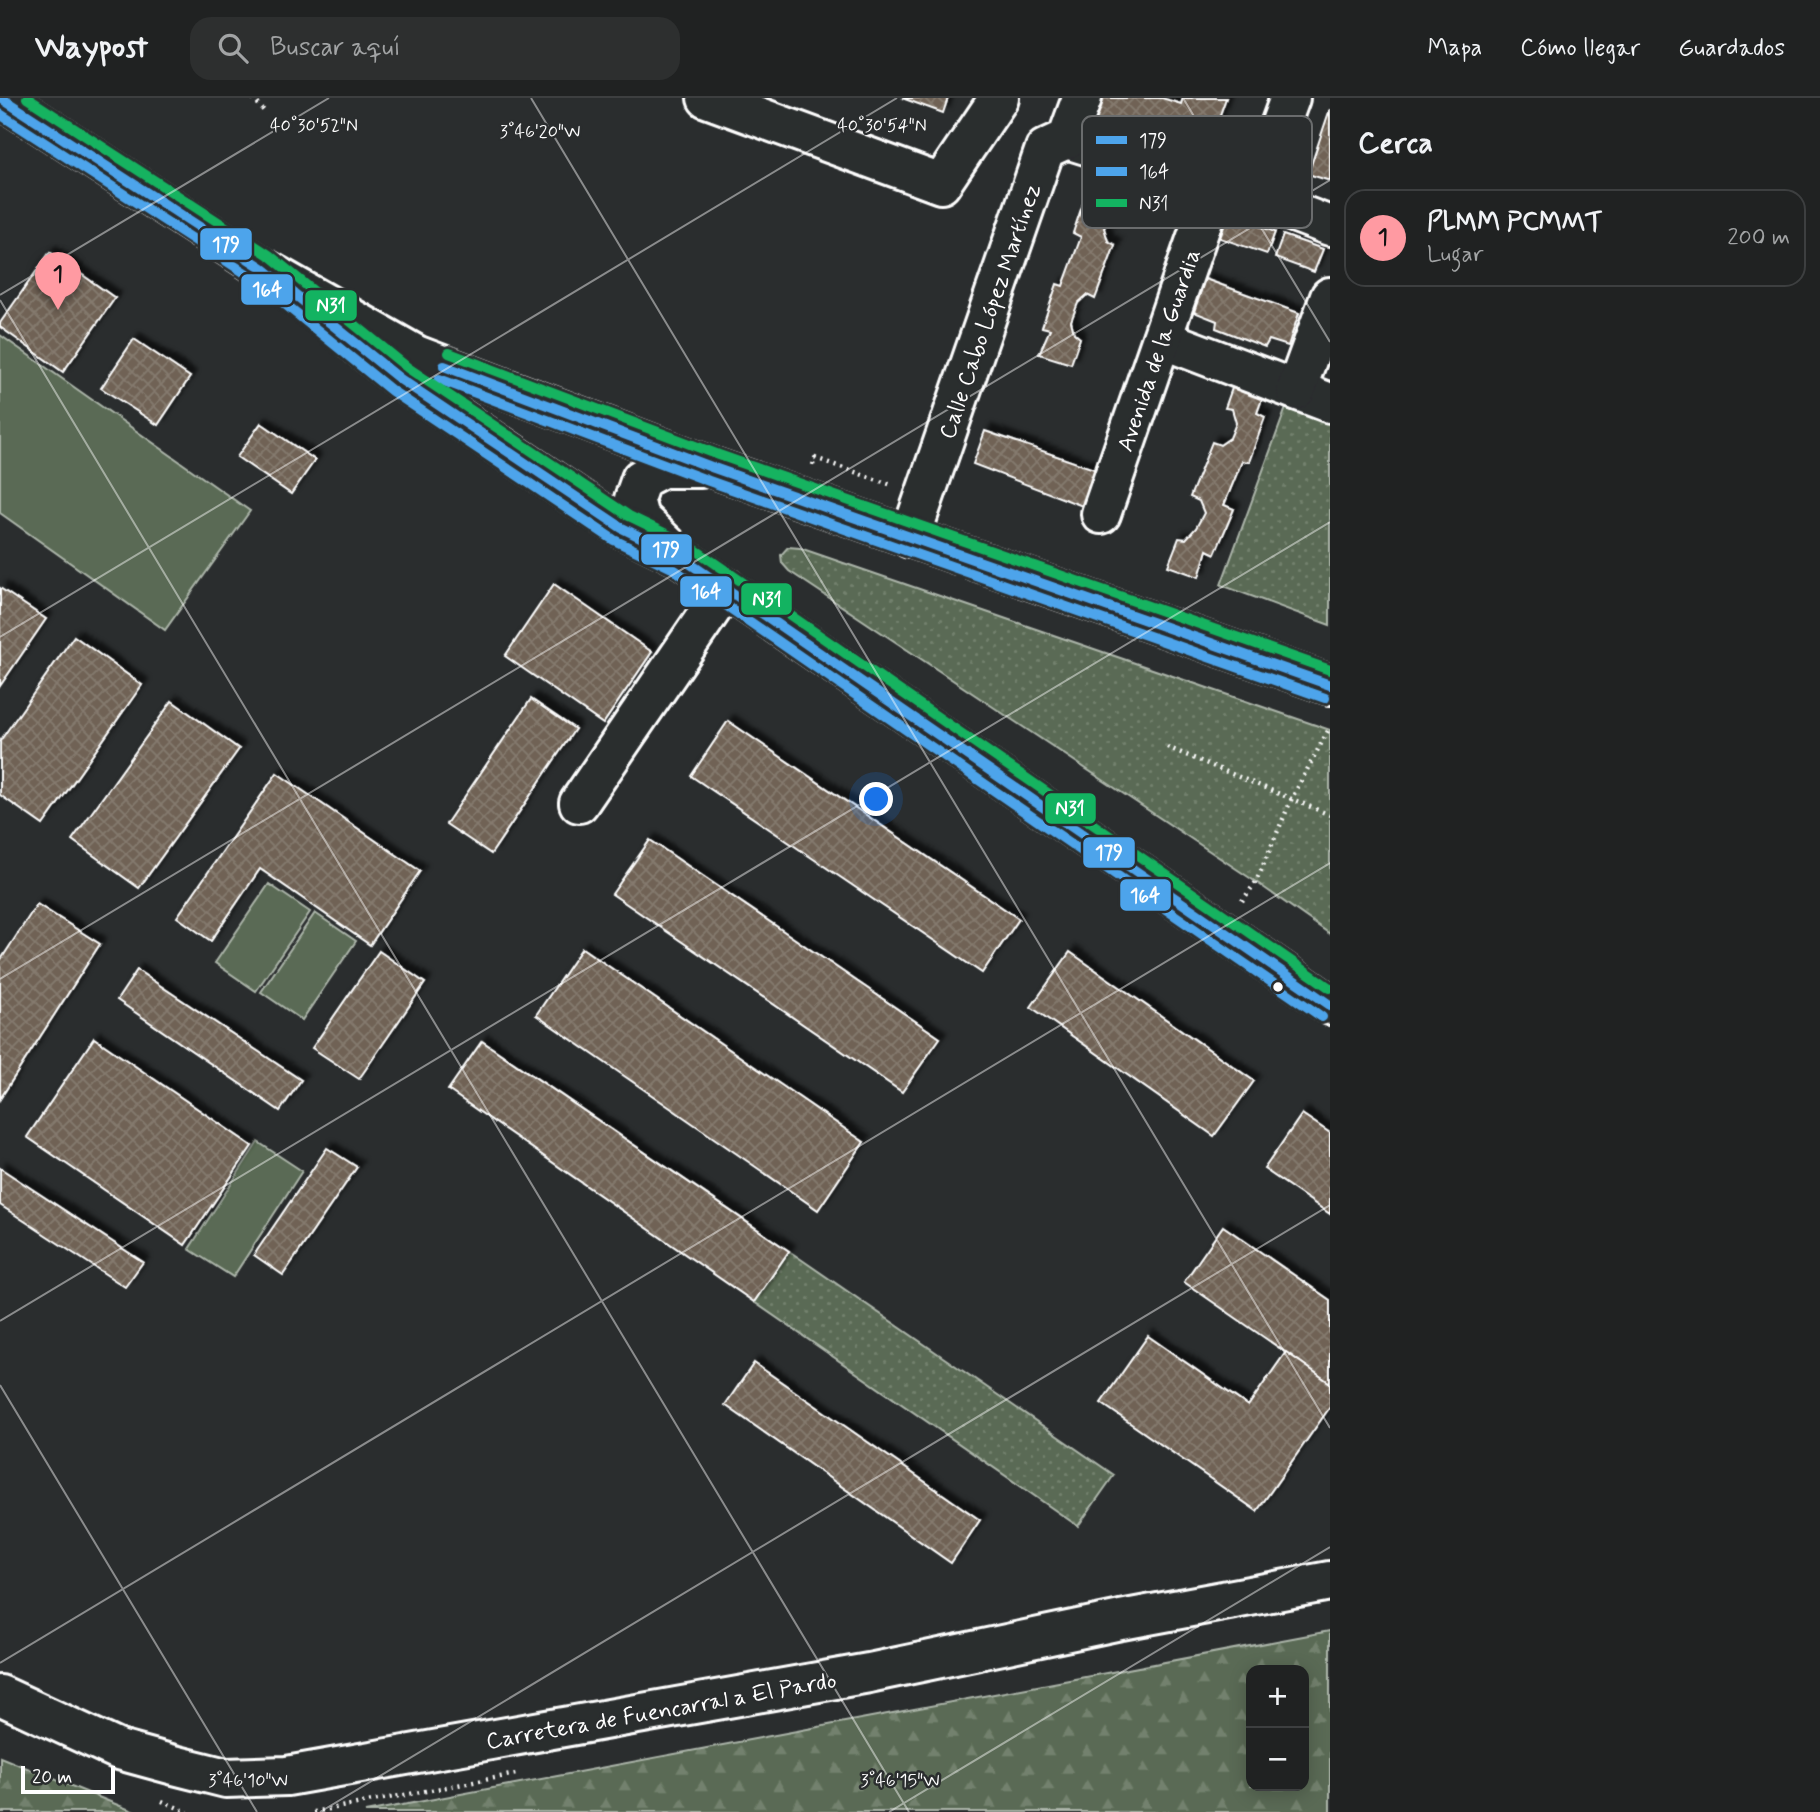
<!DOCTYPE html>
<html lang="es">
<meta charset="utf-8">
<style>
:root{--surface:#202222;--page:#2d2f2f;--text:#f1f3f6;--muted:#a2a4a5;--line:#3d3f40;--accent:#ff9aa2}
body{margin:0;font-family:Mynerve,sans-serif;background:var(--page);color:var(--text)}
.controls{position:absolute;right:21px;bottom:21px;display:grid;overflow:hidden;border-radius:14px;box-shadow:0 4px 18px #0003}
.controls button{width:63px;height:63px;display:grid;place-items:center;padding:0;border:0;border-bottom:2px solid var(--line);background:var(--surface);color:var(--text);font:35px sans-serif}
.scale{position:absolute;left:21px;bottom:18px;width:94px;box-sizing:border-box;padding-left:7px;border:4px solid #fff;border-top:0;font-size:19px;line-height:24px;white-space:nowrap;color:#fff;-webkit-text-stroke:5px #2a2d2e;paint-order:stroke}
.you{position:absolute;left:877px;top:702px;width:24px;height:24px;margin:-18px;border:5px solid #fff;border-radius:50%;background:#1a73e8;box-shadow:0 0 0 10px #1a73e833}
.badge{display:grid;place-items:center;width:46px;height:46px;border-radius:50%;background:var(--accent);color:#111;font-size:23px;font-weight:700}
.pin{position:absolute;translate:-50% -58px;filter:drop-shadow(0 2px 4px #0008)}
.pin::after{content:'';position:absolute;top:37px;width:24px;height:21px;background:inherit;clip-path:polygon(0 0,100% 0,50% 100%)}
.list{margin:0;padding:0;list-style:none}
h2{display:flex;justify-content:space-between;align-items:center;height:91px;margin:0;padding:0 28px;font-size:30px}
h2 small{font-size:23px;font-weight:400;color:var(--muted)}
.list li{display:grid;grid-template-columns:46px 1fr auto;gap:21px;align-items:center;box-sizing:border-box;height:98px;margin:0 14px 14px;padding:0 14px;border:2px solid var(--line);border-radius:21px}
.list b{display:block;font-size:26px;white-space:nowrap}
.list p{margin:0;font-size:23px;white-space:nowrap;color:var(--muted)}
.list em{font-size:23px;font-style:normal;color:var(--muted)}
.icon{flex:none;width:38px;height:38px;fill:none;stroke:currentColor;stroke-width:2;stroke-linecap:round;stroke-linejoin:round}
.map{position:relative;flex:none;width:1330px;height:1714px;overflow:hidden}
header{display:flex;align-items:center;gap:42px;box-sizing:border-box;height:98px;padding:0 35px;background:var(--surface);border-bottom:2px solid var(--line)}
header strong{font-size:33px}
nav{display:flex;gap:38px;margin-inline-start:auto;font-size:24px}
.search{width:490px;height:63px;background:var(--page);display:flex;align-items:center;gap:18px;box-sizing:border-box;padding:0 24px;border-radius:21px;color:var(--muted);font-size:26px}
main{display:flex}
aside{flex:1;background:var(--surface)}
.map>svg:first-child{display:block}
.forest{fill:url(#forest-firs);stroke:#acb5aa;stroke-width:2;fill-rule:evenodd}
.park{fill:url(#park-dots);stroke:#acb5aa;stroke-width:2}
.garden{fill:#5a6b54;stroke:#acb5aa;stroke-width:2}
.building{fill:url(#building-cross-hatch);stroke:#fff;stroke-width:2;filter:url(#shadow)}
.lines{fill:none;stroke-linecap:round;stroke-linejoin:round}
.minor-casing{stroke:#fff;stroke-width:44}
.path{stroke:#fff;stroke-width:4.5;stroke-dasharray:2 5;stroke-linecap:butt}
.minor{stroke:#2a2d2e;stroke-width:38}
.bus-1-casing{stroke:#2a2d2e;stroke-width:16}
.bus-2-casing{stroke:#2a2d2e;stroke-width:16}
.bus-3-casing{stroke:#2a2d2e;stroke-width:16}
.bus-1{stroke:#4da4eb;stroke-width:10}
.bus-2{stroke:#4da4eb;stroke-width:10}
.bus-3{stroke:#13b361;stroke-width:10}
.ticks{fill:none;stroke:#fff;stroke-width:2;stroke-opacity:0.45}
.bus-dot{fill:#fff;stroke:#2a2d2e;stroke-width:2.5}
.labels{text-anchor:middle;stroke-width:5;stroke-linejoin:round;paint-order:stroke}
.street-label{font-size:23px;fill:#fff;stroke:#2a2d2e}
.key{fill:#2a2d2e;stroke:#6a6c6d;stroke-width:2}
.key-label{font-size:19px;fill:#fff}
.ticks-label{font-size:18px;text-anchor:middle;fill:#fff;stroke:#2a2d2e;stroke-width:5;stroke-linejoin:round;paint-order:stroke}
.line-badge{stroke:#2a2d2e;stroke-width:2.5}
.badge-label{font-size:19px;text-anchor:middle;font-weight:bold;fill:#fff}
</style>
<header>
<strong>Waypost</strong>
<div class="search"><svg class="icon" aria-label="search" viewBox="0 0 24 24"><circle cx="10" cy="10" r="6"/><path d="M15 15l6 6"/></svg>Buscar aquí</div>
<nav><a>Mapa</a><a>Cómo llegar</a><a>Guardados</a></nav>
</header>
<main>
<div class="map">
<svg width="1330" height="1714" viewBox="0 0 1330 1714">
<defs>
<pattern id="forest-firs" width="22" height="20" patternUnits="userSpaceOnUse" patternTransform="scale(1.75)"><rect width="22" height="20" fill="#5a6b54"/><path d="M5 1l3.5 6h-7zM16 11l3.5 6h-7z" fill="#73816e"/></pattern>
<pattern id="park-dots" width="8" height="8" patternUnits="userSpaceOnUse" patternTransform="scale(1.75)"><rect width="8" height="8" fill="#5a6b54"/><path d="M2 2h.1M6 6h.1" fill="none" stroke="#73816e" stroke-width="1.8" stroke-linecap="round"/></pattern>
<pattern id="building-cross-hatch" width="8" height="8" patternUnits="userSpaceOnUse" patternTransform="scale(1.75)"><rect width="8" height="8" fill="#6f6255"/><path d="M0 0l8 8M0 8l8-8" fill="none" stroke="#857a6e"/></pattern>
<filter id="shadow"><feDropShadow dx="6" dy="-6" stdDeviation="2" flood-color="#0009"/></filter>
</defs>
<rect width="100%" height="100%" fill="#2a2d2e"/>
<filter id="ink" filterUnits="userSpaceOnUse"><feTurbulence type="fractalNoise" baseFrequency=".0143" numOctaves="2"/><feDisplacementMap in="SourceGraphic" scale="14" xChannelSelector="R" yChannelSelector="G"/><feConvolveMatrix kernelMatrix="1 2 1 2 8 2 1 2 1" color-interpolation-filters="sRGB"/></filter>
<g filter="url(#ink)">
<g class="forest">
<path d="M1330 1533V1714H365ZM1304 1572V1688H1251V1572Z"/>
<path d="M0 1659 135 1714H0Z"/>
</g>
<g class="park">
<path d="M1290 299 1330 314V527L1221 487Z"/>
<path d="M788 449 800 450 1330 632V836L1256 784 789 473 782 465 781 457Z"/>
<path d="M789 1153 1114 1377 1078 1428 754 1204Z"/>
</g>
<g class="garden">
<path d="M0 237 250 413 165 532 0 415Z"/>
<path d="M269 786 310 814 256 893 215 865Z"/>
<path d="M315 815 356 843 302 922 261 894Z"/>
<path d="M258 1044 302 1073 233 1179 189 1151Z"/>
</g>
<g class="building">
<path d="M902 0H948L943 15Z"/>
<path d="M1097 0H1162L1181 6 1183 0H1226L1202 67 1087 27Z"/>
<path d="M1330 11V83L1308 76Z"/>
<path d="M1107 71 1138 82 1130 110 1121 106 1111 118 1104 130 1108 143 1115 147 1095 201 1087 197 1078 205 1071 223 1074 235 1080 240 1071 266 1039 256 1050 231 1042 229 1057 186 1063 188 1081 139 1073 135 1087 93 1096 96Z"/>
<path d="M1228 117 1275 134 1267 156 1220 140Z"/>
<path d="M1283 137 1323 151 1314 174 1275 160Z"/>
<path d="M50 154 115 200 63 274 0 229V225Z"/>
<path d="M1205 181 1299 215 1288 248 1269 242 1265 249 1216 230 1217 223 1194 214Z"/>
<path d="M134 241 190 279 158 327 101 290Z"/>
<path d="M1236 279 1266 290 1257 315 1265 319 1249 364 1242 363 1224 407 1234 411 1215 456 1207 452 1199 479 1168 468 1179 440 1186 441 1196 430 1204 415 1199 403 1190 399 1212 344 1220 347 1230 340 1236 325 1232 311 1225 310Z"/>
<path d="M261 325 315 362 291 396 237 359Z"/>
<path d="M985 333 1097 372 1085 409 973 366Z"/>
<path d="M554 486 652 554 603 626 505 558Z"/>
<path d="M0 490 46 521 0 588Z"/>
<path d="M74 538 142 587 43 727 0 697V643Z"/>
<path d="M531 601 575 631 491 756 446 726Z"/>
<path d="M172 603 239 651 139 790 72 742Z"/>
<path d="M728 623 1019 821 982 875 691 678Z"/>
<path d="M277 675 420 773 370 847 260 771 211 843 177 819Z"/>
<path d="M650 742 940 940 902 994 612 796Z"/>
<path d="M37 806 100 846 0 1001V863Z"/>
<path d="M582 850 864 1044 818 1112 536 917Z"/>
<path d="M379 853 425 885 359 981 312 950Z"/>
<path d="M1070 854 1254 983 1214 1038 1031 909Z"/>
<path d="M137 872 301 982 280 1013 117 902Z"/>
<path d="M94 940 252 1048 185 1147 27 1039Z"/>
<path d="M482 943 789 1153 754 1204 448 992Z"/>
<path d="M1302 1016 1330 1035V1116L1264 1071Z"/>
<path d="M327 1050 357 1069 283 1177 254 1157Z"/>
<path d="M0 1070 143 1164 125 1189 0 1107Z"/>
<path d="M1223 1128 1330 1202V1285L1184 1184Z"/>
<path d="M1148 1238 1248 1308 1286 1254 1330 1285V1309L1257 1413 1101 1305Z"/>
<path d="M754 1265 980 1422 951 1465 725 1307Z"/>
</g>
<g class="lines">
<defs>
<g id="minor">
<path d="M1 0 261 169 416 257 714 370 1330 587"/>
<path d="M707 0 941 86 999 0"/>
<path d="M1067 41 1254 99 1330 128"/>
<path d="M1254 99 1290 0"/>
<path d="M1162 241 1330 305"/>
<path d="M353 243 400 281 622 430 679 458 1330 907"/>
<path d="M1296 292 1330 199"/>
<path d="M1101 416 1215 87"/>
<path d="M910 440 1045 51 1067 41 1082 0"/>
<path d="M667 447 639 420 634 401 641 381 662 370H701"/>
<path d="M579 705 726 490"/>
<path d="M0 1597 119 1652 174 1667 226 1680 287 1678 869 1575 1121 1522 1330 1483"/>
</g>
</defs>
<use href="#minor" class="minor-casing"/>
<g class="path">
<path d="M253 0 264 13"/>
<path d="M813 367 815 360 892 387"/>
<path d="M1167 649 1330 717"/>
<path d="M1242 803 1256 784 1292 700 1330 629"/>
<path d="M162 1703 188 1714"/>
<path d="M314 1714 516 1676"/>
</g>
<use href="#minor" class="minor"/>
<defs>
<g id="bus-1">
<path d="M1 0 261 169 400 281 622 430 679 458 1330 907"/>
<path d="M444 268 714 370 1330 587"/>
</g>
<g id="bus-2">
<path d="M0 16 253 180 392 293 614 442 672 470 1322 919"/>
<path d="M439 281 709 383 1325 600"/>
</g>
<g id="bus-3">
<path d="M27 0 269 157 408 270 629 418 687 446 1330 890"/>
<path d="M449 255 719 357 1330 572"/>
</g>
</defs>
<use href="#bus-1" class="bus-1-casing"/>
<use href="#bus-2" class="bus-2-casing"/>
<use href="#bus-3" class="bus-3-casing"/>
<use href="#bus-1" class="bus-1"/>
<use href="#bus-2" class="bus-2"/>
<use href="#bus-3" class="bus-3"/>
</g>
</g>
<path class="ticks" d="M531 0 1330 1330M1183 0 1330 244M0 197 329 0M0 202 909 1714M0 539 897 0M0 881 1330 82M0 1223 1330 424M0 1287 257 1714M0 1565 1330 765M320 1714 1330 1107M889 1714 1330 1449"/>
<circle class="bus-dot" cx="1278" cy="889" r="6"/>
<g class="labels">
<g class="street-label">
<text transform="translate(989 213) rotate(-71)" y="8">Calle Cabo López Martínez</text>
<text transform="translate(1158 252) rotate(-71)" y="8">Avenida de la Guardia</text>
<text transform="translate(661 1612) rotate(-10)" y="8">Carretera de Fuencarral a El Pardo</text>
</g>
</g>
<rect x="1082" y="18" width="230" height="112" rx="10" class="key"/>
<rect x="1096" y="38" width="31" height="8" fill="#4da4eb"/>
<rect x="1096" y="69" width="31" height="9" fill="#4da4eb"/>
<rect x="1096" y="101" width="31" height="8" fill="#13b361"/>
<g class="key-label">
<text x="1139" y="49">179</text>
<text x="1139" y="80">164</text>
<text x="1139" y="112">N31</text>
</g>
<g class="ticks-label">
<text x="314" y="33">40°30'52"N</text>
<text x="882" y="33">40°30'54"N</text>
<text x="540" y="39">3°46'20"W</text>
<text x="248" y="1688">3°46'10"W</text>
<text x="900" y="1688">3°46'15"W</text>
</g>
<g class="line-badge">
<rect x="199" y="129" width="54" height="34" rx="7" fill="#4da4eb"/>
<rect x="240" y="175" width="54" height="33" rx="7" fill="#4da4eb"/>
<rect x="304" y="191" width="54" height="33" rx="7" fill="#13b361"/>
<rect x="640" y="435" width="53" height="33" rx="7" fill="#4da4eb"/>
<rect x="679" y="477" width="54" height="33" rx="7" fill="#4da4eb"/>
<rect x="740" y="484" width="53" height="34" rx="7" fill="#13b361"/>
<rect x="1044" y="694" width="53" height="33" rx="7" fill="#13b361"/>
<rect x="1082" y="738" width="54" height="33" rx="7" fill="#4da4eb"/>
<rect x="1119" y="780" width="53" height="34" rx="7" fill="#4da4eb"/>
</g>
<g class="badge-label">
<text x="226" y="153">179</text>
<text x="267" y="198">164</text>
<text x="331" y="214">N31</text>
<text x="666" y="458">179</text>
<text x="706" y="500">164</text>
<text x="767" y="508">N31</text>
<text x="1070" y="717">N31</text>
<text x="1109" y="761">179</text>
<text x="1145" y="804">164</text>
</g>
</svg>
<div class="controls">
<button>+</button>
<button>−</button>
</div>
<div class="scale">20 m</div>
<div class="you"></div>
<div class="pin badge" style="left:58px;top:212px">1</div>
</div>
<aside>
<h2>Cerca<small></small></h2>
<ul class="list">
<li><span class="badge">1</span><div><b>PLMM PCMMT</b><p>Lugar</p></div><em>200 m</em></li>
</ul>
</aside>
</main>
